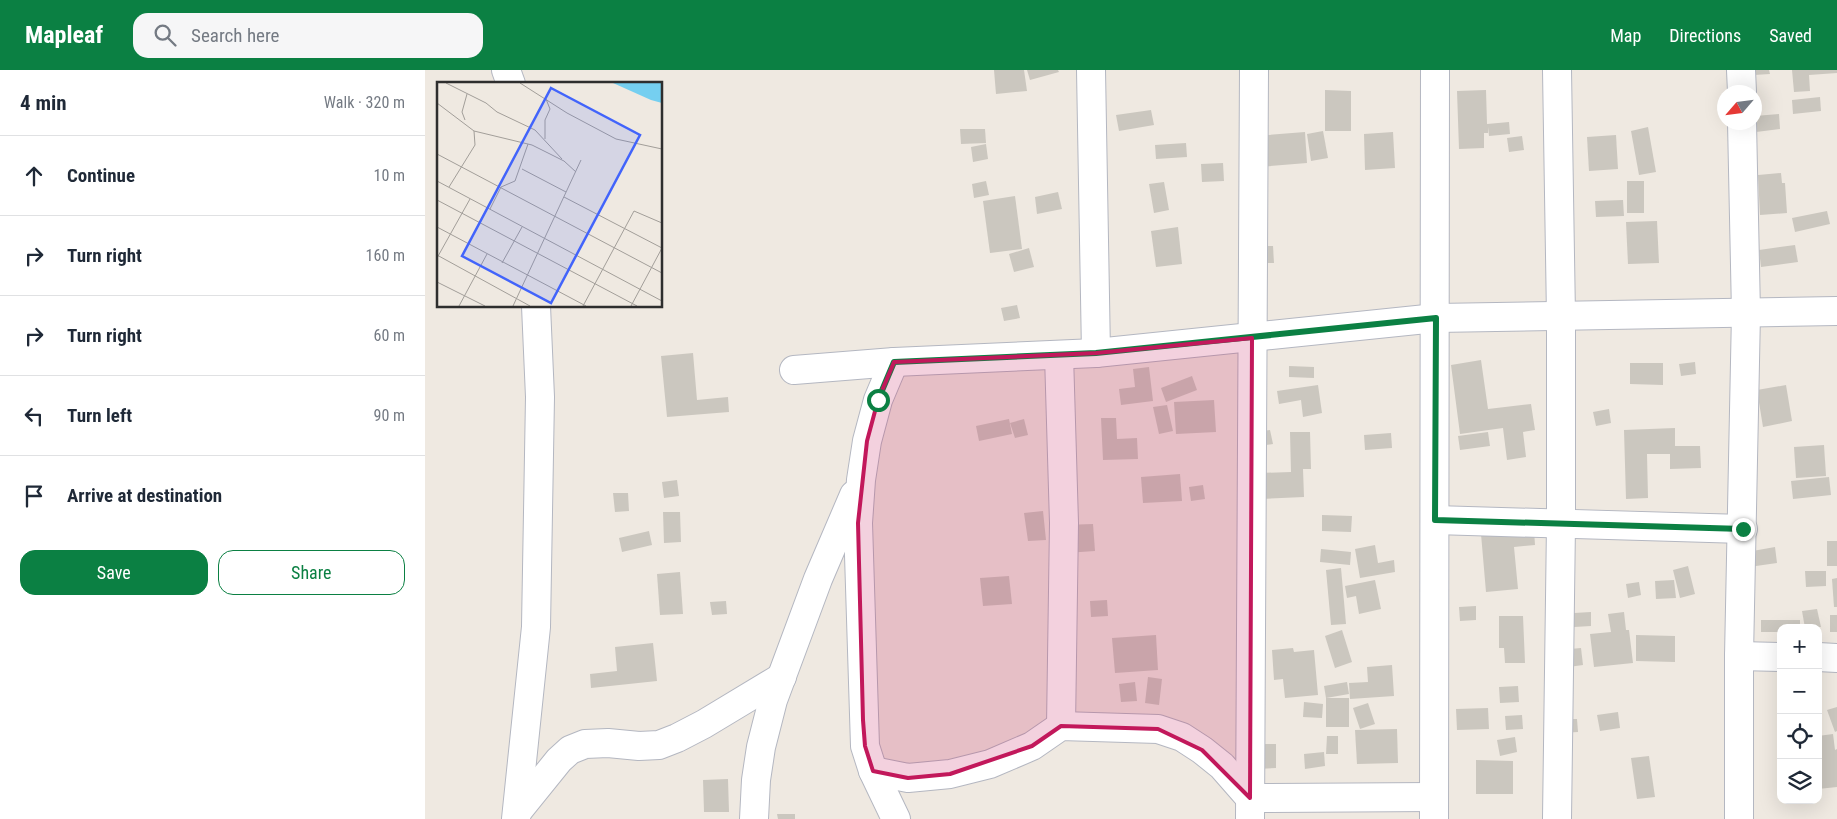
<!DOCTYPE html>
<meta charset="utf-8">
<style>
:root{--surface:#fff;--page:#f6f6f7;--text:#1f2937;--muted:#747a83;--line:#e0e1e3;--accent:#0b8043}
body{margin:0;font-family:"Roboto Condensed",sans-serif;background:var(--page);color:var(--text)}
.controls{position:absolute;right:15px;bottom:15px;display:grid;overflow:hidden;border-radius:10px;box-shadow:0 5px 20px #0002}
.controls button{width:45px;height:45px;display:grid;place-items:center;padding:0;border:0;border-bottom:1px solid var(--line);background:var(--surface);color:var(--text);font:25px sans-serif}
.compass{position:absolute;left:1292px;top:15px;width:45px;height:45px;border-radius:50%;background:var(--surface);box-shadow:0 5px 20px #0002;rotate:242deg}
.stop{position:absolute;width:15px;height:15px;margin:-11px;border:4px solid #0b8043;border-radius:50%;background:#fff}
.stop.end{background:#0b8043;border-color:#fff;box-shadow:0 1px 5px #0008}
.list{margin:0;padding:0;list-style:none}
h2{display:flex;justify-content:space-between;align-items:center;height:65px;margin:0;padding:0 20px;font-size:21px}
h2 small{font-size:16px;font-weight:400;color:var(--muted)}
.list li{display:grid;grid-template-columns:32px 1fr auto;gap:15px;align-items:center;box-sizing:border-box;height:80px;padding:0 20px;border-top:1px solid var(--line)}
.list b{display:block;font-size:19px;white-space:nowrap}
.list em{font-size:16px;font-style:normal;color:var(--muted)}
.actions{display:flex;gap:10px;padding:15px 20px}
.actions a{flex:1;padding:11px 0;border:1px solid var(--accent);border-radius:15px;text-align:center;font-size:18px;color:var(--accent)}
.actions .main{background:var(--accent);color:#fff}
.icon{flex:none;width:28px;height:28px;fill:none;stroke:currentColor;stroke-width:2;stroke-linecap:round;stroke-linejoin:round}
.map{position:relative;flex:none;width:1412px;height:749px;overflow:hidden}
header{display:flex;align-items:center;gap:30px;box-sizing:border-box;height:70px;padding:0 25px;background:var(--accent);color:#fff}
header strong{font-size:24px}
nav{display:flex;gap:28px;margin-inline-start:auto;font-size:18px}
.search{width:350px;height:45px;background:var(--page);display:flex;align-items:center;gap:12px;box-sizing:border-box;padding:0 18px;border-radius:15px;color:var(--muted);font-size:19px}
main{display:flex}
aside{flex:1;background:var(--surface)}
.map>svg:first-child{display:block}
.building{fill:#cbc7bf}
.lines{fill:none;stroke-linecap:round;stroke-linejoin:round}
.minor-casing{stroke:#b4b7c1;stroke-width:30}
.minor{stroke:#fff;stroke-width:28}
.route{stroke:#0b8043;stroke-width:6}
.marked{fill:#c2185b;fill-opacity:0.2;stroke:#c2185b;stroke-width:4;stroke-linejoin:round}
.inset-road{fill:none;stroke:#a29e99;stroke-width:1}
.view{fill:#4264fb;fill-opacity:0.15;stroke:#4264fb;stroke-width:2.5}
.inset-edge{fill:none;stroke:#2e2e2e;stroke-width:2.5}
</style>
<header>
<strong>Mapleaf</strong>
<div class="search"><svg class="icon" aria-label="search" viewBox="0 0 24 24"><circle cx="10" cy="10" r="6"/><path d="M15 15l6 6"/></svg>Search here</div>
<nav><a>Map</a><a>Directions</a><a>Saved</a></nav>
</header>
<main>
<aside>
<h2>4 min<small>Walk · 320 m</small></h2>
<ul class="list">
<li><svg class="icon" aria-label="ahead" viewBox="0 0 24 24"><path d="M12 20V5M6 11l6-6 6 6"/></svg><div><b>Continue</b></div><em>10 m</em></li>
<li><svg class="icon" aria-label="right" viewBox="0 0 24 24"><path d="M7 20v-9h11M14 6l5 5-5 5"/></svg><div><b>Turn right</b></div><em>160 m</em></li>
<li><svg class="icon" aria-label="right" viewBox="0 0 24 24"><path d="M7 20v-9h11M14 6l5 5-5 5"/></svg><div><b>Turn right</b></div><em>60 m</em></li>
<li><svg class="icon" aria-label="left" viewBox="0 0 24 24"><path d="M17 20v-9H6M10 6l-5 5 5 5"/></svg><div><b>Turn left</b></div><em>90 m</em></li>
<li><svg class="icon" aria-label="arrive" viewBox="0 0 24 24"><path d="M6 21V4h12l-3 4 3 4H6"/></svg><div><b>Arrive at destination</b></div></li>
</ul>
<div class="actions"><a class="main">Save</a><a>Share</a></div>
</aside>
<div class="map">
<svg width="1412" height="749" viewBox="0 0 1412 749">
<rect width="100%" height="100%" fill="#efe9e1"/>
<g class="building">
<path d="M569 0H599L602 21 571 24Z"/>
<path d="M602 0H633L634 2 605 10Z"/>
<path d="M1329 0H1344L1345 4 1329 5Z"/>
<path d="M1367 0H1412V3L1384 5 1385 21 1369 22Z"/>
<path d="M900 20 926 21V61H900Z"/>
<path d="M1061 20 1062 54 1084 52 1085 64 1064 66 1063 57V63H1059V78L1034 79 1032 21Z"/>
<path d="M1395 27 1396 41 1368 44 1367 30Z"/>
<path d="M726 40 729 55 694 61 691 45Z"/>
<path d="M1354 44 1355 59 1331 62 1330 46Z"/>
<path d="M1223 57 1231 102 1214 105 1206 61Z"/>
<path d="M535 59H560L561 73 536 74Z"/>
<path d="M898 61 903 88 886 91 882 64Z"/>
<path d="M880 62 882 93 834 97 831 66Z"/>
<path d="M968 62 970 98 940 100 939 64Z"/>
<path d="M1191 65 1193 99 1164 101 1162 67Z"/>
<path d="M1097 66 1099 80 1084 82 1082 68Z"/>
<path d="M761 73 762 87 731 89 730 75Z"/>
<path d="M561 74 563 89 548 92 546 77Z"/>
<path d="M798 93 799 111 777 112 776 94Z"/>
<path d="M1356 103 1357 113H1360L1362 143 1335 145 1333 105Z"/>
<path d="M561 111 564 125 549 128 547 114Z"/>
<rect x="1202" y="111" width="17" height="32"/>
<path d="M739 112 744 140 729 143 724 114Z"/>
<path d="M633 122 637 139 612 144 610 127Z"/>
<path d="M590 126 597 179 565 183 558 131Z"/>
<path d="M1198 130 1199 146 1171 147 1170 131Z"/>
<path d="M1402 141 1405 154 1370 162 1367 148Z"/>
<path d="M1232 151 1234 193 1203 194 1201 152Z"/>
<path d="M753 157 757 194 731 197 726 161Z"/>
<path d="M1370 175 1373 192 1336 197 1334 180Z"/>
<path d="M831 176H848L849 193H832Z"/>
<path d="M604 178 609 197 589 202 584 184Z"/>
<path d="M592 235 595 248 579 251 576 238Z"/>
<path d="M268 283 272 330 303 327 304 342 242 347 236 286Z"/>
<path d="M1056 290 1063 339 1106 334 1110 360 1098 362 1101 387 1082 390 1078 358 1035 364 1026 295Z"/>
<path d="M1270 292 1271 304 1256 306 1254 294Z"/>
<path d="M1205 293H1238V315L1205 314Z"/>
<path d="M864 296 889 297V308L864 307Z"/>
<path d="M724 297 728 331 696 335 694 319 710 317 708 299Z"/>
<path d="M767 306 772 320 741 332 736 318Z"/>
<path d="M893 315 897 343 878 347 876 330 854 334 852 321Z"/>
<path d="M1361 315 1367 351 1338 357 1332 320Z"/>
<path d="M789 330 791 362 751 364 749 332Z"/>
<path d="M742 335 748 361 734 364 728 337Z"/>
<path d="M1184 339 1186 353 1171 356 1168 342Z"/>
<path d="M676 348H691L692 369 712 368 713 389 678 390Z"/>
<path d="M584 349 587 364 554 371 551 356Z"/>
<path d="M599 349 603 365 590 368 585 353Z"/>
<path d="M1250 358V376H1275L1276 398 1245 399V384H1222L1223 428 1201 429 1199 360Z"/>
<path d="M845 360 848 374 832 376 830 362Z"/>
<path d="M865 362H885L886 399H878L879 427 836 429 835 403 866 402Z"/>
<path d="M1063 362 1065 376 1035 380 1033 366Z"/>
<path d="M966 363 967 378 940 380 939 365Z"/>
<path d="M1399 375 1401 406 1371 408 1369 377Z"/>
<path d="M755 404 757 431 718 433 716 407Z"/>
<path d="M1404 407 1406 425 1368 429 1366 411Z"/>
<path d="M252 410 254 426 239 428 237 412Z"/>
<path d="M778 415 780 429 766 431 764 417Z"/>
<path d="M188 423H203L204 441 190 442Z"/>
<path d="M618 441 621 470 603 471 599 443Z"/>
<path d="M238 442H255L256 472 239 473Z"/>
<path d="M897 445 927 446 926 462 897 461Z"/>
<path d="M668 454 670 481 641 483 639 455Z"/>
<path d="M1109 460 1110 475 1089 477 1093 519 1061 522 1056 464Z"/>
<path d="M224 461 227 475 197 482 194 468Z"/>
<rect x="1402" y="471" width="10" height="25"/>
<path d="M950 475 953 493 969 490 970 502 935 508 930 479Z"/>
<path d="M1350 477 1352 493 1324 497 1322 482Z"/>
<path d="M896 479 926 482 925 495 895 492Z"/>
<path d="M1263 496 1270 524 1255 528 1248 500Z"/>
<path d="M916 498 921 554 906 555 901 500Z"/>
<path d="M1380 501H1401V516L1381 517Z"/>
<path d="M255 502 258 544 235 545 232 504Z"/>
<path d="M584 506 587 534 558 536 555 508Z"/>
<path d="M1412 508V537H1409L1407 509Z"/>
<path d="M950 510 956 539 934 544 931 526 922 528 920 516Z"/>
<path d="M1249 510 1251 528 1231 529 1230 511Z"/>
<path d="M1214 512 1216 525 1203 528 1201 514Z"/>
<path d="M682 530 683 546 666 547 665 531Z"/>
<path d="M301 531 302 544 287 545 285 532Z"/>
<path d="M1051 536V550L1035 551 1034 537Z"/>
<path d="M1392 539 1396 557 1380 558 1377 541Z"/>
<path d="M1166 542V556L1149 557V543Z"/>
<path d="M1199 542 1201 560H1204L1208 593 1169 597 1165 564 1186 562 1183 544Z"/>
<rect x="1405" y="545" width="7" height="17"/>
<path d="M1074 546H1098L1100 593H1080L1079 578H1074Z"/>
<path d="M1336 550H1375V558H1356V562H1336Z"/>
<path d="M917 560 927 592 910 598 900 566Z"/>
<path d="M731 565 733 600 690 603 687 568Z"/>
<path d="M1211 565 1250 566V592L1211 591Z"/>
<path d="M228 573 232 611 166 618 165 604 192 601 190 577Z"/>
<path d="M868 578 869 582 889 580 893 625 860 628 858 609 849 610 847 580Z"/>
<path d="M1156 578 1158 595 1136 598 1134 580Z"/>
<path d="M967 595 969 626 925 629 924 613 943 612 942 597Z"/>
<path d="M723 607 737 609 734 635 720 633Z"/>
<path d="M710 612 712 631 696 632 694 614Z"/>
<path d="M922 612 924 624 901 628 899 616Z"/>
<path d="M1093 616 1094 632 1075 633 1074 617Z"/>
<rect x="901" y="628" width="23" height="29"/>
<path d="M879 632 898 634 897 648 878 647Z"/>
<path d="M943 633 950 654 935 659 928 638Z"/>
<path d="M1412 637V661L1410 662 1402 640Z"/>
<path d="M1063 638 1064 659 1032 660 1031 639Z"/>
<path d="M1193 642 1195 658 1175 661 1172 645Z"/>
<path d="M1097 645 1098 659 1081 660 1080 646Z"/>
<path d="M1136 649H1152L1153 662 1136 663Z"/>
<path d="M972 659 973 693 932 694 930 660Z"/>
<path d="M1408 664 1410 680 1412 679V717L1393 719V666Z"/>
<path d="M902 666H913V684H901Z"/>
<path d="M1090 667 1092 682 1075 686 1072 670Z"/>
<path d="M832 674H851V698L832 699Z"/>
<path d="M899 682 900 696 880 699 879 684Z"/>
<path d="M1224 686 1230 727 1212 729 1206 688Z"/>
<path d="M1051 690 1088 691V724H1051Z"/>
<path d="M303 709 304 742H279L278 710Z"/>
<path d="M352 744H370V749H353Z"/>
</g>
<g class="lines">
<defs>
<g id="minor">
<path d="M81 0 86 14"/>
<path d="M666 0 671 283"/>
<path d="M1132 0 1136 247V454L1132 749"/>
<path d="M1316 0 1317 22"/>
<path d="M634 285 639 453 636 656"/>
<path d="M469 292 453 330 442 371 436 410 433 453 440 676 448 701 471 749"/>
<path d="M369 300 469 292 671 283 1011 248 1412 241"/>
<path d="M1010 450 1318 459"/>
<path d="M1314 586 1356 587"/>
<path d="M1393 587 1412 588"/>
<path d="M448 701 483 708 525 704 565 694 607 676 636 656 733 659 757 667 777 680 797 696 825 728 1009 727"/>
<path d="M92 742 134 690 145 680 160 674 183 673 214 676 234 675 252 668 279 654 357 607"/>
<path d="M91 749 111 557 115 327 111 236"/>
<path d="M329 749 331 710 336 677 348 630 393 509 429 425"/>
<path d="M825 749 829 0"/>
<path d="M1009 749 1010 0"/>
<path d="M1314 749V586L1321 243 1317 52"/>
</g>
</defs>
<use href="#minor" class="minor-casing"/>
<use href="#minor" class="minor"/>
</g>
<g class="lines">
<path class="route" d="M453 330 469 292 671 283 1011 248 1010 450 1318 459"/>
</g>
<path class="marked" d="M827 268 825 728 777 680 733 659 636 656 607 676 525 704 483 708 448 701 440 676 438 650 433 453 442 371 453 330 469 292 671 283Z"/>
<g transform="translate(12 12)">
<rect width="225" height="225" fill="#efe9e1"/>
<path d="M176 1H225V21L214 18Z" fill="#75cff0"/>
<path class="inset-road" d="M9 1 49 21 60 30 98 48 125 77M83 1 130 31 179 57 225 67M0 21 37 49 95 63 127 79 139 90M28 38 25 30 30 12M108 57V38L113 27 109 17M0 72 225 191M85 87 129 110M0 99 225 219M12 105 38 63 37 49M127 115 225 166M0 118 200 224M53 127 64 105 78 99 91 62M0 145 149 224M0 173 93 224M0 176 33 117M65 181 85 145M0 200 48 224M22 224 50 172M76 224 144 78M146 224 197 129 225 141M194 224 225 166"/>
<path class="view" d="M114 6 203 53 114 221 25 174Z"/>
<rect width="225" height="225" class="inset-edge"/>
</g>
</svg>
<div class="controls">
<button>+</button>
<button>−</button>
<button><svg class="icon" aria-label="locate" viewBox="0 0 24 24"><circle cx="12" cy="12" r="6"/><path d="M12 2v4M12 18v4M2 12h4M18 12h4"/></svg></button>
<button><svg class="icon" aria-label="layers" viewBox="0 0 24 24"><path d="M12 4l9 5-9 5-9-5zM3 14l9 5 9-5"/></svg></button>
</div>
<svg class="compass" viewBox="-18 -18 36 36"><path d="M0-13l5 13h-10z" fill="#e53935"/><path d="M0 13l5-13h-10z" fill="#747a83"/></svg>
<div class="stop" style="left:453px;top:330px"></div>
<div class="stop end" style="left:1318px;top:459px"></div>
</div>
</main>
